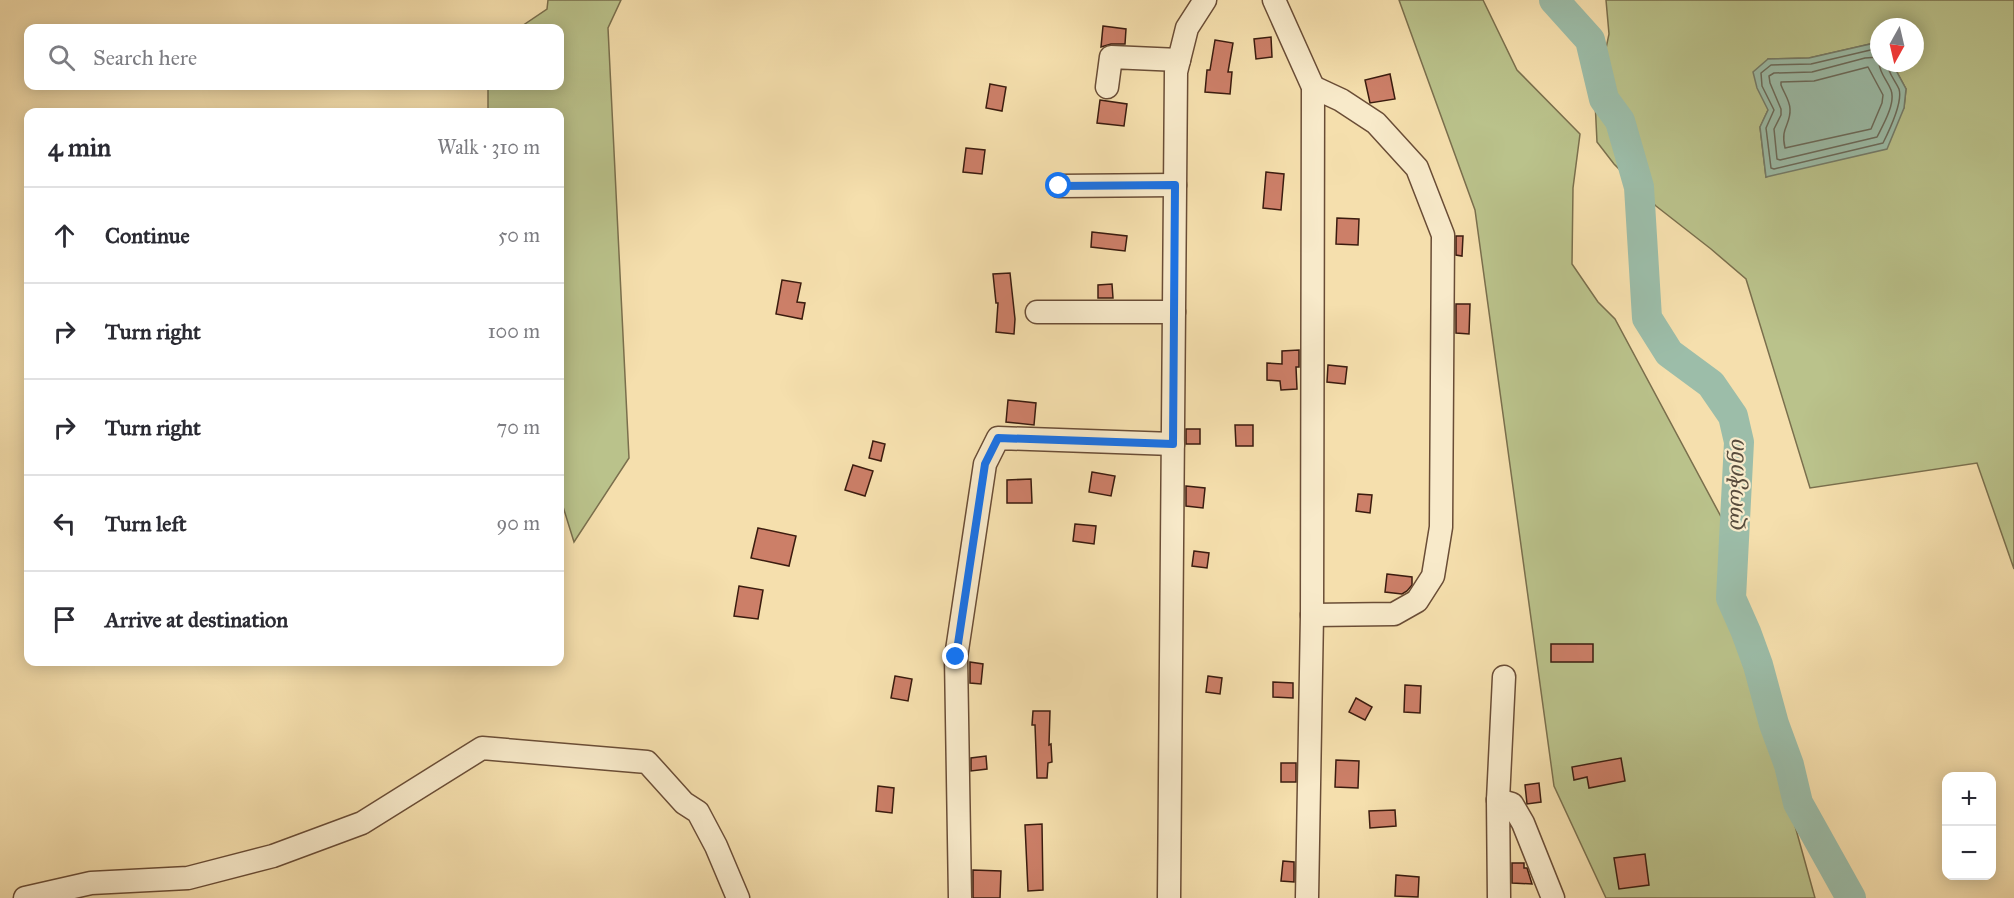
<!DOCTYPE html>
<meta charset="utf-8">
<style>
:root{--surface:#fff;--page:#f7f7f7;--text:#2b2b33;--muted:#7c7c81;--line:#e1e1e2}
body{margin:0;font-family:"IM FELL Great Primer","Noto Serif Georgian",serif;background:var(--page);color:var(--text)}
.controls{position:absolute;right:18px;bottom:18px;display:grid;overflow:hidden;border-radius:12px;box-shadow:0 3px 15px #0003}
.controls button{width:54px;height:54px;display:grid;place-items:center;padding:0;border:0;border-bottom:2px solid var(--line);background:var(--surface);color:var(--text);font:30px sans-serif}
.compass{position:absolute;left:1870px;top:18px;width:54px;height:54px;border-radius:50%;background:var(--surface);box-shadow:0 3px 15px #0003;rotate:188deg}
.stop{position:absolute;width:18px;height:18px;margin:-14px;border:4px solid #1a73e8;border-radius:50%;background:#fff}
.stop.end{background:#1a73e8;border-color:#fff;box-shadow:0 2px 6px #0008}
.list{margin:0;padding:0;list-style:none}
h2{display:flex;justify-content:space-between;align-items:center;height:78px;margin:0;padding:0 24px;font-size:26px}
h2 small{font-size:20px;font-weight:400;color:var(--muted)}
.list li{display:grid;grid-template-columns:39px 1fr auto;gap:18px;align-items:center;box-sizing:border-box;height:96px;padding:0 24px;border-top:2px solid var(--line)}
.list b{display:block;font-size:22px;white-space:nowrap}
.list em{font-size:20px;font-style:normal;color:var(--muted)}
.icon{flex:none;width:33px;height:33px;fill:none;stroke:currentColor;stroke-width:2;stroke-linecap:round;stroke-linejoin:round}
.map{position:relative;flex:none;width:2014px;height:898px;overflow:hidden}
.search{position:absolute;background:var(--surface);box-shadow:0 3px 15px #0003;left:24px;top:24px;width:540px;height:66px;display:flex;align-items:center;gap:15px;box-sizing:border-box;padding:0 21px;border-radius:12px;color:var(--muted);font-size:22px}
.panel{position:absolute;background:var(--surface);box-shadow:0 3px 15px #0003;left:24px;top:108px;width:540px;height:558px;border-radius:12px}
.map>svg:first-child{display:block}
.green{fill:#bac28b;stroke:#7a6f4d;stroke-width:1.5;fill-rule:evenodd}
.water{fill:#9cbda9;stroke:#757d6b;stroke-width:1.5}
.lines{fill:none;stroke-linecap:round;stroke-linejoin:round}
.shore{stroke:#6c6c5c;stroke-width:1.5}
.river{stroke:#9cbda9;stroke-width:30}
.building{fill:#cc7f68;stroke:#3b1c0f;stroke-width:1.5}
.minor-casing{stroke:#6a4d36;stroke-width:25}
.minor{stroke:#f8eaca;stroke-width:22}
.route{stroke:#1a73e8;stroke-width:8}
.labels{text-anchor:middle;stroke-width:4.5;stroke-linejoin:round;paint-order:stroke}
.water-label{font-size:22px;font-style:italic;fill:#584c3d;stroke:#f8eaca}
</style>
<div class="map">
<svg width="2014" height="898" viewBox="0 0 2014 898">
<rect width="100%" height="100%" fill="#f5dfad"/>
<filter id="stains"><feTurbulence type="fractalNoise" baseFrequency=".00333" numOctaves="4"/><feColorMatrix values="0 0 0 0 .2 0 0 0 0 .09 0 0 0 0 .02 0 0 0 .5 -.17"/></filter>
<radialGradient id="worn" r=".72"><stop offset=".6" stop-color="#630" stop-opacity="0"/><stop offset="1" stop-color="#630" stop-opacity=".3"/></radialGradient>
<g class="green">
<path d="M548 0H621L608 28 629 458 574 542 560 497V112H488V86H560V28H519L547 9Z"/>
<path d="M1399 0H1483L1517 70 1580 134 1573 188 1572 264 1598 302 1615 319 1726 526 1723 602 1789 804 1815 898H1606L1554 786 1475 210Z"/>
<path d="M1606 0H2014V569L1977 463 1810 488 1746 279 1711 249 1656 206 1614 164 1597 142 1595 101 1609 34ZM1879 27H1915V63H1892L1906 89 1904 108 1766 177 1760 127 1768 110V59L1809 58 1879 42Z"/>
</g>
<path class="water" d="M1879 42V63H1892L1906 89 1904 108 1887 149 1766 177 1760 127 1768 110 1757 88 1753 72 1768 59 1809 58Z"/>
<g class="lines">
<g class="shore">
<path d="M1879 48 1811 64 1771 65 1761 73 1762 86 1774 110 1766 128 1771 168 1774 169 1883 143C1889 131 1903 102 1899 89 1895 80 1888 73 1887 63"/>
<path d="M1879 57 1865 58 1812 72 1774 73 1769 76 1770 83 1781 109V115L1774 129 1777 159 1780 160 1877 137C1883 125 1896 103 1891 90 1887 80 1880 74 1879 63"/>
<path d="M1868 67 1883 95 1882 103 1871 129 1785 148C1780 127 1791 125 1790 109 1790 101 1784 93 1781 85V82L1814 81Z"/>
</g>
<path class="river" d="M1554 0 1590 40 1604 99 1620 121 1639 187 1647 318 1669 353 1711 384 1733 416 1739 442 1731 598 1746 632 1758 665 1774 724 1789 765 1798 803 1851 898"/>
</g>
<g class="building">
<path d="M1103 26 1126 29 1125 44H1111L1101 47Z"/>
<path d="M1271 37 1272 57 1256 59 1254 39Z"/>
<path d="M1215 40 1233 43 1228 72H1232L1230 94 1205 92 1207 70H1210Z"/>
<path d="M1390 74 1395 99 1370 103 1365 80Z"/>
<path d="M990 84 1006 87 1002 111 986 108Z"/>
<path d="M1100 100 1127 104 1124 126 1097 123Z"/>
<path d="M966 148 985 150 982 174 963 172Z"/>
<path d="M1266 172 1284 174 1281 210 1263 208Z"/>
<path d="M1337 218 1359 219 1358 245 1336 244Z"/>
<path d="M1092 232 1127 236 1125 251 1091 247Z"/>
<path d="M1456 236H1463L1462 256 1456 255Z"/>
<path d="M1010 273 1015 319 1014 334 996 332 998 303H996L993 274Z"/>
<path d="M782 280 801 283 797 302 805 303 802 319 776 314Z"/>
<path d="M1112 284 1113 298H1098V285Z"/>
<path d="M1456 304H1470L1469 334 1456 333Z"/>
<path d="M1299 350V367H1296L1297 389 1281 390 1280 381 1267 380V363L1282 364V351Z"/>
<path d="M1328 365 1347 367 1345 384 1327 382Z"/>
<path d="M1008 400 1036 403 1034 425 1006 422Z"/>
<path d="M1235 425H1253V446H1236Z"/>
<rect x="1186" y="429" width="14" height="15"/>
<path d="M873 441 885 444 881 461 869 458Z"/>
<path d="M853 465 873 471 865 496 845 490Z"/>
<path d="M1092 472 1115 476 1111 496 1089 492Z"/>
<path d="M1031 479 1032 503H1007V480Z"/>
<path d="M1186 486 1205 488 1203 508 1186 506Z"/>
<path d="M1358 494 1372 495 1370 513 1356 511Z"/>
<path d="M1075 524 1096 526 1094 544 1073 541Z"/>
<path d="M758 528 796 536 789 566 751 558Z"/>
<path d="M1194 551 1209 553 1207 568 1192 566Z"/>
<path d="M1387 574 1412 577V585L1407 591 1402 594 1385 592Z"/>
<path d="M739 586 763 590 758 619 734 616Z"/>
<rect x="1551" y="644" width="42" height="18"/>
<path d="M970 662 983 664 981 684 970 683Z"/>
<path d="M895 676 912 679 908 701 891 698Z"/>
<path d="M1208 676 1222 678 1220 694 1206 692Z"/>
<path d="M1273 682 1293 683V698L1273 697Z"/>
<path d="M1405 685 1421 686 1420 713 1404 712Z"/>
<path d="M1356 698 1372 707 1365 720 1349 712Z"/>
<path d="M1033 711H1050L1049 745 1051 744 1052 762 1048 763 1047 778H1037L1035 725H1032Z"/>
<path d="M986 756 987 769 971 771V758Z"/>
<path d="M1621 758 1625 781 1589 788 1587 777 1574 780 1572 767Z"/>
<path d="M1336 760 1359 761 1358 788 1335 787Z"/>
<rect x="1281" y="763" width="15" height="19"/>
<path d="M1539 783 1541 802 1527 804 1525 785Z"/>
<path d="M878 786 894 788 892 813 876 811Z"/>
<path d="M1395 810 1396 826 1370 828 1369 811Z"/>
<path d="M1042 824 1043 890 1028 891 1025 825Z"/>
<path d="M1645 854 1649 885 1619 889 1614 858Z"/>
<path d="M1283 861 1294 862V882L1281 881Z"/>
<path d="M1512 863H1524V868H1527L1532 884 1512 883Z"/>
<path d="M973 870 1001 871 1000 898H973Z"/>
<path d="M1396 875 1419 877 1418 897 1395 896Z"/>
</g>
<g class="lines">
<defs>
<g id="minor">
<path d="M1274 0 1313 87 1312 615 1307 898"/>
<path d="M1107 87 1111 57 1179 60"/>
<path d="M1059 186 1175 185"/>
<path d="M1037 312H1174"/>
<path d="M1312 615 1394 614 1417 601 1433 576 1441 527 1443 235 1417 168 1376 123 1341 100 1313 87"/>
<path d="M1498 800 1504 677"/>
<path d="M25 898 91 883 188 878 273 856 362 823 482 748 647 762 684 803 698 812 716 846 738 898"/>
<path d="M960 898 956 657 985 464 998 438 1173 444"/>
<path d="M1169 898 1176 72 1187 28 1205 0"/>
<path d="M1499 898 1498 800 1512 804 1523 823 1553 898"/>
</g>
</defs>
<use href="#minor" class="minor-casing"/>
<use href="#minor" class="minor"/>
</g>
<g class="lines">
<path class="route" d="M956 657 985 464 998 438 1173 444 1175 185 1059 186"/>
</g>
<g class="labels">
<g class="water-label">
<text transform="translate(1735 486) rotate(-89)" y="8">ლოჭინი</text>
</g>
</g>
<rect width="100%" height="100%" filter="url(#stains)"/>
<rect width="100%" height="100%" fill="url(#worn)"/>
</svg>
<div class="controls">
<button>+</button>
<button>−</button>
</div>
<svg class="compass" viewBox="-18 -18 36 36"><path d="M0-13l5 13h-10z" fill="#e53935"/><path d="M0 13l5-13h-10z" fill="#7c7c81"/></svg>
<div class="stop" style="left:1059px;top:186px"></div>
<div class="stop end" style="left:956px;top:657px"></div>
<div class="search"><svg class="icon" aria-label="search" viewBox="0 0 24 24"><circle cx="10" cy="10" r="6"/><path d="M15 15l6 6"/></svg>Search here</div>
<section class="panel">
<h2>4 min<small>Walk · 310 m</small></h2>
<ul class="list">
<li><svg class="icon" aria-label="ahead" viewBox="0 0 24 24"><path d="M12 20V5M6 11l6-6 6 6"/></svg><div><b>Continue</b></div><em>50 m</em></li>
<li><svg class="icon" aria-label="right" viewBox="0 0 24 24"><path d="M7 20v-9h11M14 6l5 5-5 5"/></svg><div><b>Turn right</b></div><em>100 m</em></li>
<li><svg class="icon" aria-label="right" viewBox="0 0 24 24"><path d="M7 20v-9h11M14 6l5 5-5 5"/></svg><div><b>Turn right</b></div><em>70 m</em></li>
<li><svg class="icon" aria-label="left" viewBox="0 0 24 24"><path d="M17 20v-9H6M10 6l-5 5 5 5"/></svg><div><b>Turn left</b></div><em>90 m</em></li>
<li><svg class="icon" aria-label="arrive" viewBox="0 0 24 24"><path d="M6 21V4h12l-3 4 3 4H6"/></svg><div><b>Arrive at destination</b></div></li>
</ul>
</section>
</div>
